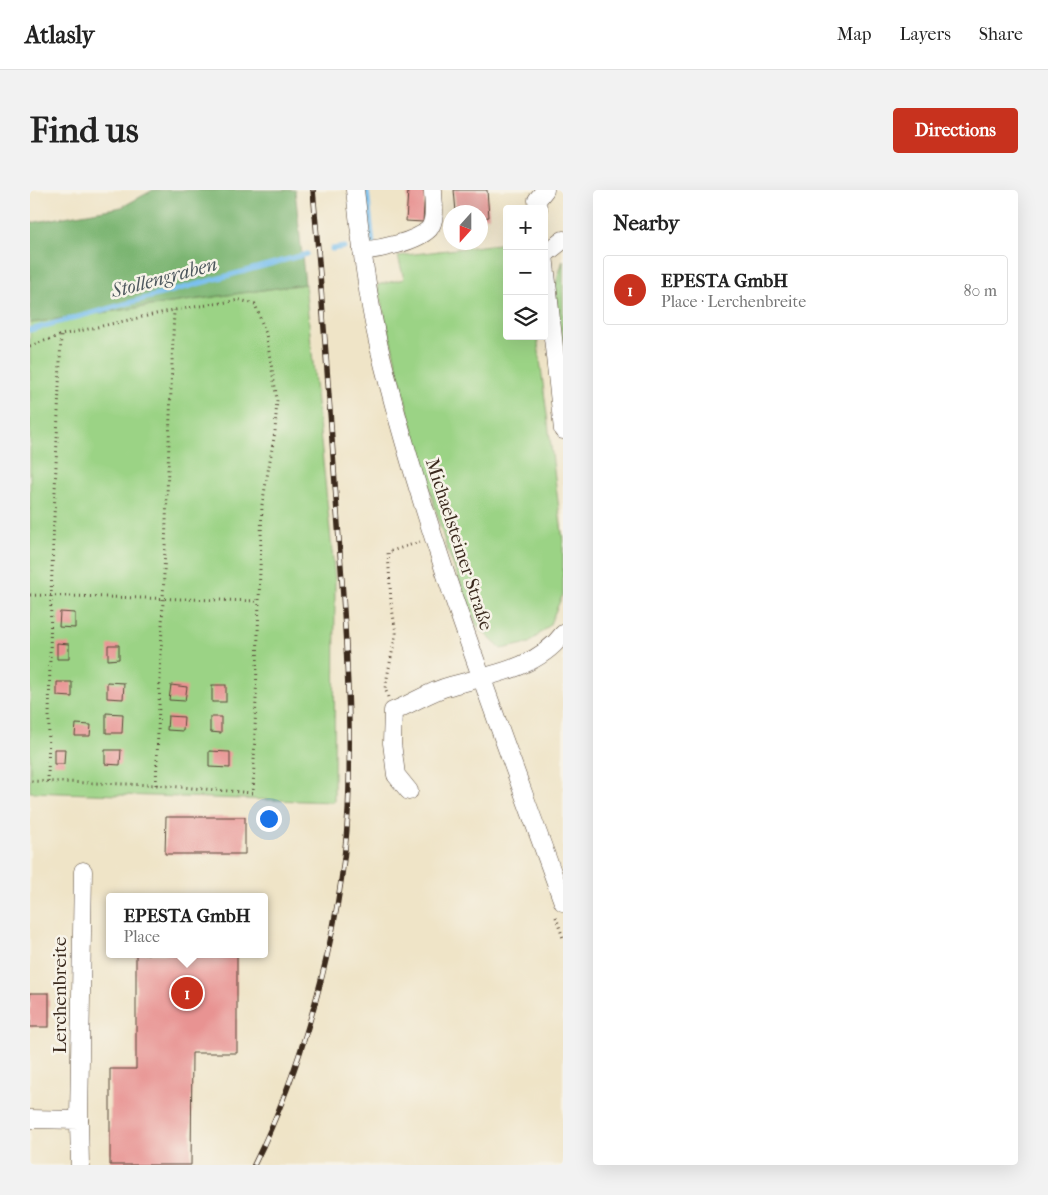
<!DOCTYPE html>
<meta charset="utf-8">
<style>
:root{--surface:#fff;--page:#f2f2f2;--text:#222;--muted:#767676;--line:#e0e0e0;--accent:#c8321e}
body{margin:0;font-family:"IM FELL French Canon",serif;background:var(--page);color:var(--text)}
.controls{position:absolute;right:15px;top:15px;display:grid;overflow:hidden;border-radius:5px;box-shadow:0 5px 20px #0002}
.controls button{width:45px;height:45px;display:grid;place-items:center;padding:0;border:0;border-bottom:1px solid var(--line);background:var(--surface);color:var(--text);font:25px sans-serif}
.compass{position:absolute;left:413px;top:15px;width:45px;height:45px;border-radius:50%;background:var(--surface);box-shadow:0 5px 20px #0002;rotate:201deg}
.you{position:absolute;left:238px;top:628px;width:18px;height:18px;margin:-12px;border:4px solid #fff;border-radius:50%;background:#1a73e8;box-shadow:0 0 0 8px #1a73e833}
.badge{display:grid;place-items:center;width:32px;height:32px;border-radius:50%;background:var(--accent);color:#fff;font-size:16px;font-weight:700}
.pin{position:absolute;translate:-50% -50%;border:2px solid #fff;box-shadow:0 1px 5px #0006}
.popup{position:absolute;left:76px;top:703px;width:162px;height:65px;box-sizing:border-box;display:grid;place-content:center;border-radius:5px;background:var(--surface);filter:drop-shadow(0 1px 4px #0005);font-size:16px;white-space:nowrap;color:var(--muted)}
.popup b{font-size:19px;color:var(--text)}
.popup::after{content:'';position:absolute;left:50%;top:100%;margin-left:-10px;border:10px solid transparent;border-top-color:var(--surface)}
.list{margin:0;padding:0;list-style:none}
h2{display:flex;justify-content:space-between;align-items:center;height:65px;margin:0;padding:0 20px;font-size:21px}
h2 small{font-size:16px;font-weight:400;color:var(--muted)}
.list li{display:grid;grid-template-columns:32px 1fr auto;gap:15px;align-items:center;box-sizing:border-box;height:70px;margin:0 10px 10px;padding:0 10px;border:1px solid var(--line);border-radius:5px}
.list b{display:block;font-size:19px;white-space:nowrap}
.list p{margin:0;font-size:16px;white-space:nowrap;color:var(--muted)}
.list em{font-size:16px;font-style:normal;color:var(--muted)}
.icon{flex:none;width:28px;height:28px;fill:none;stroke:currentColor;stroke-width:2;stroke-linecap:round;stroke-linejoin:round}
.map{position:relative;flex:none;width:533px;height:975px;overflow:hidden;border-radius:5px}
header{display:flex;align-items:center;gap:30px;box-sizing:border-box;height:70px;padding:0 25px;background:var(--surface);border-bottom:1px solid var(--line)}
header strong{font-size:24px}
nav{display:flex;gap:28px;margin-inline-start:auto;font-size:18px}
.intro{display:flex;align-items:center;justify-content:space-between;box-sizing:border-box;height:120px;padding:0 30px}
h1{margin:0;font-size:35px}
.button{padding:12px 22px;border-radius:5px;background:var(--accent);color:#fff;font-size:18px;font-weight:700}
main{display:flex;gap:30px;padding:0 30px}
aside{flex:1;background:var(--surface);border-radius:5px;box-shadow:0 5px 20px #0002}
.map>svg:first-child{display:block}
.green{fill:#9bd385;stroke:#6b7e52}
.forest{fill:#7cb572;stroke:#5c7048}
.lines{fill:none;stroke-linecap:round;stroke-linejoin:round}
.stream{stroke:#78bfef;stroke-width:5}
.building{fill:#e89392}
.minor-casing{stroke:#564637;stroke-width:19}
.path{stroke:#564637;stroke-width:3;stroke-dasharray:1 4;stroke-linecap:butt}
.minor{stroke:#fff;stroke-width:18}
.rail-casing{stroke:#3b2a1e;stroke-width:5.5}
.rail{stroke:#f7f3e8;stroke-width:4;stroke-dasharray:11;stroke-linecap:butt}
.labels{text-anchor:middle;stroke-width:5;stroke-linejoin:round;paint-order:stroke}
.street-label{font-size:19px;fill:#3b2a1e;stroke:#f7f3e8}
.water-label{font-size:20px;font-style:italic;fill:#4d575d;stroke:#f7f3e8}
</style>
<header>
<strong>Atlasly</strong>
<nav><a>Map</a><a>Layers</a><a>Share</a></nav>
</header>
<div class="intro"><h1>Find us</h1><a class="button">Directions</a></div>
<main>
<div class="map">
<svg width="533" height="975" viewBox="0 0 533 975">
<rect width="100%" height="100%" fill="#f7f3e8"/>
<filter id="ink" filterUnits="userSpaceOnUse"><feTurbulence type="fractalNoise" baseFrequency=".02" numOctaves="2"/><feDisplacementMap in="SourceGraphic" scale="10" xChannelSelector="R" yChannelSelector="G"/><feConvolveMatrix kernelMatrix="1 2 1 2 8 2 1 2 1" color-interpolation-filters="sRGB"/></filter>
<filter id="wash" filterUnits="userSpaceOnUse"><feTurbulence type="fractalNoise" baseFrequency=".0096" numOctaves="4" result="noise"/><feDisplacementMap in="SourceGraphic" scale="20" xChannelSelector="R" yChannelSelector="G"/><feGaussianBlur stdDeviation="1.12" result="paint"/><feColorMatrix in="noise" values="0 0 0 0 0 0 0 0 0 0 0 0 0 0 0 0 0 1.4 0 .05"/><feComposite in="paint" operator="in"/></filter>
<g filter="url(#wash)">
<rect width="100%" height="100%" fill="#efe4c7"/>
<g class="green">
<path d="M477 53V146H507L533 351V404L519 436 499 453 471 459 447 436 416 356 379 225 347 95 374 89 368 66Z"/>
<path d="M533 70V170L525 97Z"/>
<path d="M275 94 305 390 304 612 0 602V133Z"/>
</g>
<path class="forest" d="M123 0H265L275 94 0 133V33L92 17Z"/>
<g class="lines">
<g class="stream">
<path d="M337 0 343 54"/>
<path d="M302 59 314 57"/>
<path d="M0 140 277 64"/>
</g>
</g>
<g id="blocks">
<g class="building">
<path d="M378 0H395L393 32 376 31Z"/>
<path d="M424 0H457L459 27 450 28V22H426Z"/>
<path d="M30 422 45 423V438L29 437Z"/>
<path d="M27 453 39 454V469H27Z"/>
<path d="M78 455H89V469L78 470Z"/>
<path d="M27 492H42V507L27 506Z"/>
<path d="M77 492 94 493 93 509 77 508Z"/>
<path d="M141 495 157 497 155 511 139 510Z"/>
<rect x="182" y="495" width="14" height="17"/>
<path d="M76 523 93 524 92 543H76Z"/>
<path d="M138 526 154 527 153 541 137 540Z"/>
<path d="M180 527H191V543L180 542Z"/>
<path d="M46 534 61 535 60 546H45Z"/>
<path d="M24 559H35L34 574H24Z"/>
<path d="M75 560H91L90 575 75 574Z"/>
<path d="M179 561 200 562V578L179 577Z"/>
<path d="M136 627H215V664H135Z"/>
<path d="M106 764H207V863H162L161 975H80V879H106Z"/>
<rect x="0" y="803" width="19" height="34"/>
</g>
</g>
</g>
<g filter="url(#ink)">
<use href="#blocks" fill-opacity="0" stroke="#564637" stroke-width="1"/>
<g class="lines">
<defs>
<g id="minor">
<path d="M325 0C331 52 337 105 349 157 395 346 467 529 533 712"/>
<path d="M508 19 507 10 515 0"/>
<path d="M332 61C350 59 386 52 399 39 407 29 403 12 403 0"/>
<path d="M514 65 533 240"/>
<path d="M514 65 533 50"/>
<path d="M379 601 366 585 362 553 363 521C382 514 400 501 420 496 459 485 507 479 533 444"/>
<path d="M0 929 49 930 50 975"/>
<path d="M49 930 53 681"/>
</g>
</defs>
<use href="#minor" class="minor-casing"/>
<g class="path">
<path d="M0 156 31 145 144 120 210 110 225 114 236 144 247 209 245 242 232 315 223 603 126 595 0 591"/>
<path d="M0 405 228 411"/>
<path d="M358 507 355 498 366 443 361 412 358 362 390 352"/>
<path d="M18 592 21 406 31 145"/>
<path d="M126 595 144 120"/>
<path d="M526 727 533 748"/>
</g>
<use href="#minor" class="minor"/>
<defs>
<path id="rail" d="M224 975C278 866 317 718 319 596 321 500 313 404 306 308 299 205 292 102 283 0"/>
</defs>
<use href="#rail" class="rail-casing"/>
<use href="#rail" class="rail"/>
</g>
</g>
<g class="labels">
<g class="street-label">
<text transform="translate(430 354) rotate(72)" y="7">Michaelsteiner Straße</text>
<text transform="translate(29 805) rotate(-90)" y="7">Lerchenbreite</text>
</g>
<g class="water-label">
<text transform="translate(134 87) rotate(-15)" y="7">Stollengraben</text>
</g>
</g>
</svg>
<div class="controls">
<button>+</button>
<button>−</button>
<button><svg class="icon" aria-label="layers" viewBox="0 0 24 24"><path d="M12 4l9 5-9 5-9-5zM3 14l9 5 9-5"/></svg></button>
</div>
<svg class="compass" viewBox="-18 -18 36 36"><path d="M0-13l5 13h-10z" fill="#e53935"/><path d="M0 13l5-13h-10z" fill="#767676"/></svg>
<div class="you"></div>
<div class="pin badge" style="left:157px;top:803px">1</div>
<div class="popup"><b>EPESTA GmbH</b>Place</div>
</div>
<aside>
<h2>Nearby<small></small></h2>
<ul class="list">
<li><span class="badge">1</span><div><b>EPESTA GmbH</b><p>Place · Lerchenbreite</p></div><em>80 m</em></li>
</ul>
</aside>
</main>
